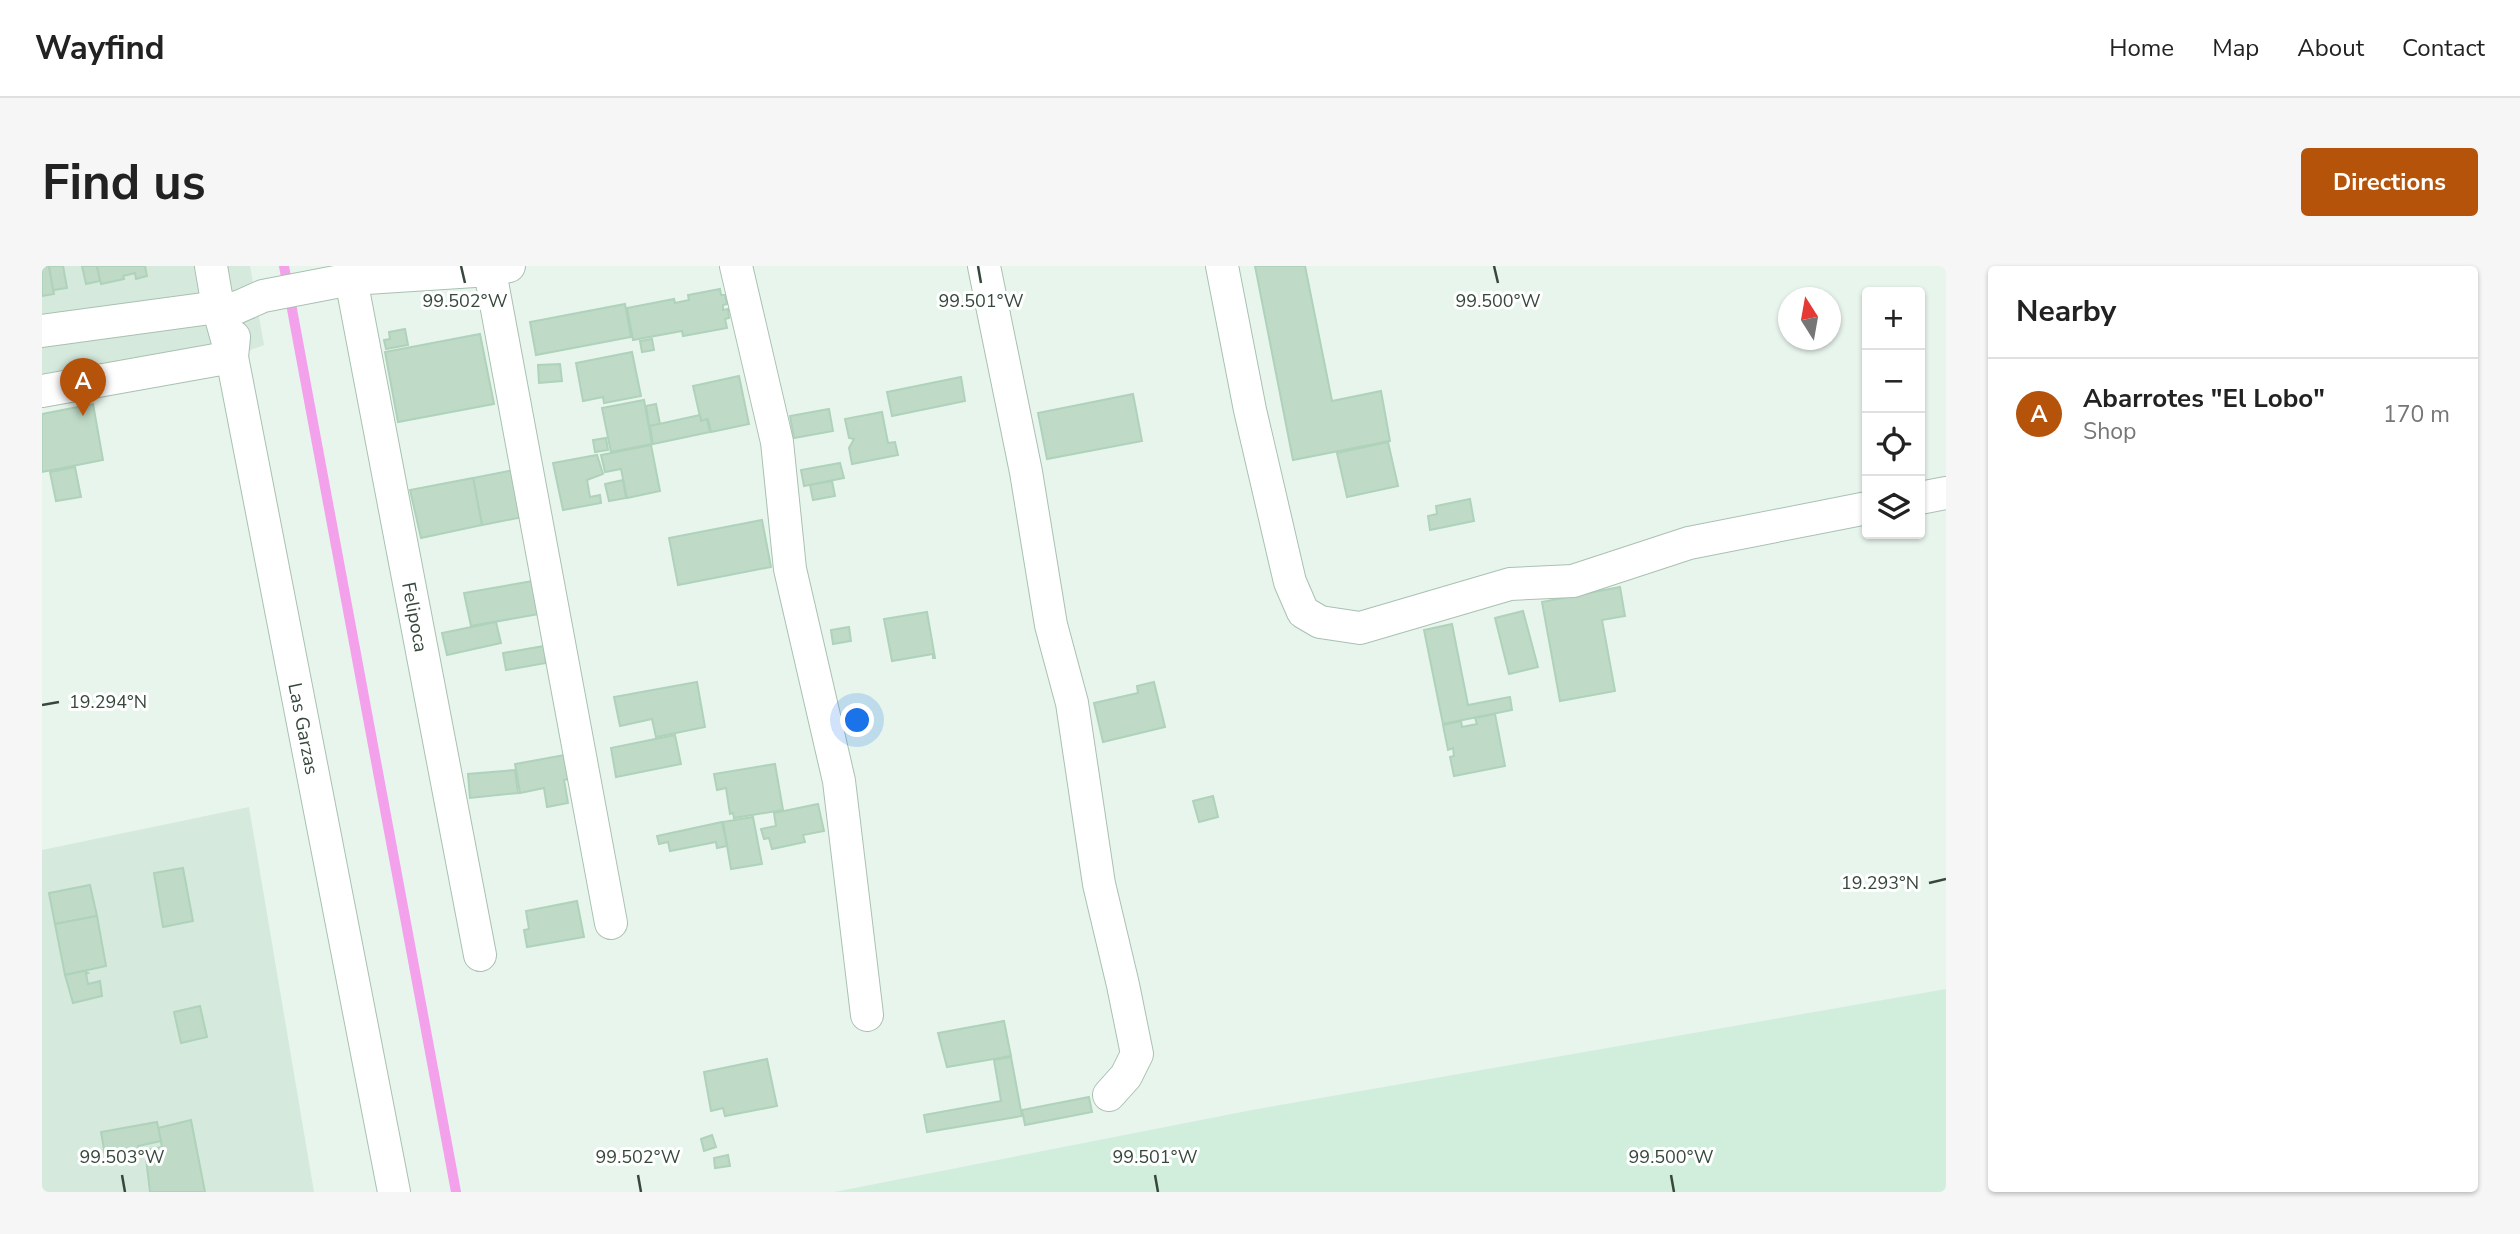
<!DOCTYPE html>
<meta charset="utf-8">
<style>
:root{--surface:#fff;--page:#f6f6f6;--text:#222;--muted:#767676;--line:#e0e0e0;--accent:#b45309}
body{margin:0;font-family:"Nunito Sans",sans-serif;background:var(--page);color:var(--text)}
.controls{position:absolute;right:21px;top:21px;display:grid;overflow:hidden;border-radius:7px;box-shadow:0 2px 5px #0004}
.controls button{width:63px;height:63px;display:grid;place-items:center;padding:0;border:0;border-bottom:2px solid var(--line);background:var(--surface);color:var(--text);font:35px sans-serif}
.compass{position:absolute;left:1736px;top:21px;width:63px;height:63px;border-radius:50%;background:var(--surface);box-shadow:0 2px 5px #0004;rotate:349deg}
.you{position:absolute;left:816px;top:455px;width:24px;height:24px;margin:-18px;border:5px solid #fff;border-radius:50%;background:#1a73e8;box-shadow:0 0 0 10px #1a73e833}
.badge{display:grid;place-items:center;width:46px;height:46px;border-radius:50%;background:var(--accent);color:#fff;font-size:23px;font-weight:700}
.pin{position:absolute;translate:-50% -58px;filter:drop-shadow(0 2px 4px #0008)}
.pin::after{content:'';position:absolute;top:37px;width:24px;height:21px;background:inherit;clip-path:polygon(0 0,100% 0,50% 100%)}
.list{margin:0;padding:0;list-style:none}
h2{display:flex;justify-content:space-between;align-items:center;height:91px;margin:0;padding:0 28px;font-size:30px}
h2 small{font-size:23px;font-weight:400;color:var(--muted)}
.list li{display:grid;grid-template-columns:46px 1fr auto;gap:21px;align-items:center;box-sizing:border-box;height:112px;padding:0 28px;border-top:2px solid var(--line)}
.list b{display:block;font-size:26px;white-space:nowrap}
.list p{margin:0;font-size:23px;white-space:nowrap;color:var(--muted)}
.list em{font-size:23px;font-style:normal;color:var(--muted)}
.icon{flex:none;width:38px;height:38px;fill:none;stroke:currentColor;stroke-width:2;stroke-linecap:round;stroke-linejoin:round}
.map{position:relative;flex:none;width:1904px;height:926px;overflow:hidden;border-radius:7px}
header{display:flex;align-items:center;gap:42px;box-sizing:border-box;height:98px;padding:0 35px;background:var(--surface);border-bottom:2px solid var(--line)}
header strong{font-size:33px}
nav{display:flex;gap:38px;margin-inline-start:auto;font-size:24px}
.intro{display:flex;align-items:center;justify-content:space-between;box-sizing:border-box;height:168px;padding:0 42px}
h1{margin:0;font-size:49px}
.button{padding:18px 32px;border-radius:7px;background:var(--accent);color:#fff;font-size:24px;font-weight:700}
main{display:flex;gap:42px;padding:0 42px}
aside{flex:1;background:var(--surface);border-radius:7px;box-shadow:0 2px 5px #0004}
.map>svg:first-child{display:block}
.residential{fill:#d5e9dd}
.education{fill:#d1eedd}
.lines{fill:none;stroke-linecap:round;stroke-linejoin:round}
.stream{stroke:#f4a1ec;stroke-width:10}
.building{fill:#bfdac7;stroke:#afd2ba;stroke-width:2}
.street-casing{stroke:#a9c1b1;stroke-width:34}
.street{stroke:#fff;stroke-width:32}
.ticks{fill:none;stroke:#36483b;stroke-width:2.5}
.labels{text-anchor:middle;stroke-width:6;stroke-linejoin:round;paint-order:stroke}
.street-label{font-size:19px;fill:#36483b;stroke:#fff}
.ticks-label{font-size:18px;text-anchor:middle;fill:#36483b;stroke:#fff;stroke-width:6;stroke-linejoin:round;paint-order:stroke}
</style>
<header>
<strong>Wayfind</strong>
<nav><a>Home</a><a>Map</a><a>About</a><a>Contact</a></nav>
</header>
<div class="intro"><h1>Find us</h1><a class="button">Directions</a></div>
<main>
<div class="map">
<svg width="1904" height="926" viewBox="0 0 1904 926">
<rect width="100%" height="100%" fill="#e8f5ed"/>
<g class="residential">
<path d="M0 0H208L222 79 190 91 0 131Z"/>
<path d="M207 541 272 926H0V584Z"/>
</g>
<path class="education" d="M1904 723V926H792L1210 844Z"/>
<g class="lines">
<path class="stream" d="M242 0 414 926"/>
</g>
<g class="building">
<path d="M0 0H7L12 28 0 30Z"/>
<path d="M7 0H21L25 22 11 24Z"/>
<path d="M40 0H55L58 15 44 18Z"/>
<path d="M55 0H103L105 10 94 13 93 7 81 10 82 13 59 18Z"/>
<path d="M1213 0H1263L1290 135 1339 125 1348 175 1251 194Z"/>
<path d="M678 23 679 29H683L685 38 681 39V44L686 43 687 52 683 53 685 62 641 70 640 65 591 74 585 42 632 33 633 37 647 34 646 29Z"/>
<path d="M583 38 589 71 494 89 488 56Z"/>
<path d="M363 63 366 79 344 83 342 74 348 73 347 66Z"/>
<path d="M438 68 452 138 356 156 343 86Z"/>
<path d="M610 73 612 84 600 86 598 75Z"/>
<path d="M590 86 599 130 562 137 561 131 541 135 534 97Z"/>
<path d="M518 98 520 115 497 117 496 99Z"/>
<path d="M697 110 707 158 669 166 666 153 659 155 651 120Z"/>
<path d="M919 111 923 135 850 150 845 126Z"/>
<path d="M1091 128 1100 175 1005 193 996 147Z"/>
<path d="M602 134 610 178 569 186 560 142Z"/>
<path d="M51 138 61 194 0 206V148Z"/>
<path d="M614 138 618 158 607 160 604 140Z"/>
<path d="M787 143 791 165 752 172 748 150Z"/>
<path d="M840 146 846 177 853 176 856 189 810 198 807 182 812 173 807 172 803 153Z"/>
<path d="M658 149 659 155 665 153 668 166 611 178 608 160Z"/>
<path d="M564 172 566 184 553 186 551 174Z"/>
<path d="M1346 176 1356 220 1305 231 1295 187Z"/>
<path d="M609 179 618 225 585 232 579 203 563 206 559 189Z"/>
<path d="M555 189 561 208 545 214 548 231 558 229 559 237 521 244 511 197Z"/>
<path d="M798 197 802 212 762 220 759 204Z"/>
<path d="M33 201 39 231 14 235 8 206Z"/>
<path d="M472 204 481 251 440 259 431 212Z"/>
<path d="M431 212 440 259 379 272 368 224Z"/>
<path d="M581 214 584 232 567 235 563 218Z"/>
<path d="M790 215 793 230 771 234 768 219Z"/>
<path d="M1428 233 1432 255 1388 264 1386 250 1395 248 1394 240Z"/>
<path d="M720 254 729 301 636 319 627 272Z"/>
<path d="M491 315 497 348 429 360 422 327Z"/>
<path d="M1578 321 1583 350 1560 354 1573 425 1518 435 1500 336Z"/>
<path d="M1481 345 1496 401 1467 408 1453 352Z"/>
<path d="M885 346 893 392H891V388L850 395 842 353Z"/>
<path d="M454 356 459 377 405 389 400 367Z"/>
<path d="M1410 358 1426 439 1468 431 1470 444 1401 458 1382 364Z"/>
<path d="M807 361 809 375 791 378 789 364Z"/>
<path d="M502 380 504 397 464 404 461 387Z"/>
<path d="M655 416 663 461 614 471 610 453 578 460 572 431Z"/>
<path d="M1112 416 1123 461 1061 476 1052 437 1096 427 1095 420Z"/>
<path d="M1453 448 1463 500 1412 510 1408 491 1412 490 1411 482 1406 484 1401 459 1419 455 1420 461 1435 458 1433 452Z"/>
<path d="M633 469 639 498 574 511 569 482Z"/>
<path d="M523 489 527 513 522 514 526 537 505 541 502 522 478 527 473 498Z"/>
<path d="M733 498 741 544 692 552 691 547 688 548 684 522 675 524 672 508Z"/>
<path d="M473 504 476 527 428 532 426 508Z"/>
<path d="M1171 530 1176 551 1157 556 1151 535Z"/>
<path d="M776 538 782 565 761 569 763 576 730 583 727 572 722 573 719 563 734 560 732 547Z"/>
<path d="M711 551 720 598 689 603 681 556Z"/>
<path d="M680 556 685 580 675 582 674 576 628 585 626 576 617 578 615 570Z"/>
<path d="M141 602 151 655 121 661 112 607Z"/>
<path d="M48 619 55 650 13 658 7 627Z"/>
<path d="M535 635 542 671 485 681 482 664 487 663 484 645Z"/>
<path d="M55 650 64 700 23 709 13 658Z"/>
<path d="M42 705 46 707 44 708 46 718 58 715 60 730 31 737 23 709Z"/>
<path d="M158 740 165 771 139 777 132 746Z"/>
<path d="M962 755 969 790 905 801 896 767Z"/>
<path d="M969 791 980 850 885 866 882 849 959 835 952 794Z"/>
<path d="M725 793 735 840 683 850 681 842 669 845 662 806Z"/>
<path d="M1047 831 1050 846 983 859 980 844Z"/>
<path d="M149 854 163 926H108L103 884 120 881 116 862Z"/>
<path d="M115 856 119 875 96 880V883L63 889 59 866Z"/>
<path d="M670 869 674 881 662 885 659 873Z"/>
<path d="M686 889 688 900 673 902 672 892Z"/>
</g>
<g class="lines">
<defs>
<g id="street">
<path id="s1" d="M169 0 176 41 190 91 352 926"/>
<path id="s2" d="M308 0 309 13 438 689"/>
<path d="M447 0 569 657"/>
<path d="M694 0 735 176 748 303 797 515 825 749"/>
<path d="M942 0 984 206 1009 359 1030 437 1057 618 1081 719 1095 788 1084 810 1067 829"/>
<path d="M1180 0 1208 144 1248 316 1261 346 1278 356 1318 362 1468 318 1531 315 1647 277 1825 242"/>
<path d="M0 65 176 41 194 42 221 30 309 13 448 4 467 0"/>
<path d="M0 125 190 91 192 71"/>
<path d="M1878 232 1904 227"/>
</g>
</defs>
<use href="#street" class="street-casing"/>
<use href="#street" class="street"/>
</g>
<path class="ticks" d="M419 0 423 17M936 0 939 17M1452 0 1456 17M0 439 17 436M1887 617 1904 613M80 909 83 926M596 909 599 926M1113 909 1116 926M1629 909 1632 926"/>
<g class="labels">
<g class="street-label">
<text dy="7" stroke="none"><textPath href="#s2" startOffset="357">Felipoca</textPath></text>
<text dy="7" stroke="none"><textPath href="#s1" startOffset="472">Las Garzas</textPath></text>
</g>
</g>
<g class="ticks-label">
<text x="423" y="41">99.502°W</text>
<text x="939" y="41">99.501°W</text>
<text x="1456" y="41">99.500°W</text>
<text x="66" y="442">19.294°N</text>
<text x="1838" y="623">19.293°N</text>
<text x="80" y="897">99.503°W</text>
<text x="596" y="897">99.502°W</text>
<text x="1113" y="897">99.501°W</text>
<text x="1629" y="897">99.500°W</text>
</g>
</svg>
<div class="controls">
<button>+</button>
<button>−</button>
<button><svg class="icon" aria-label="locate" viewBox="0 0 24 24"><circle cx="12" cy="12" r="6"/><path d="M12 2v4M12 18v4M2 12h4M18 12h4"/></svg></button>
<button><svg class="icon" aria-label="layers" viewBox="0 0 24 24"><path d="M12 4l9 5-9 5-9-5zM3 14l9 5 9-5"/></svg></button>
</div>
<svg class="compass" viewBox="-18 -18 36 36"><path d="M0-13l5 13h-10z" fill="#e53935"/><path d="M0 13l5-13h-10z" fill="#767676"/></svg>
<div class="you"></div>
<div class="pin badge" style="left:41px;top:150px">A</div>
</div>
<aside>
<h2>Nearby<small></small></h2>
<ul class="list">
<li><span class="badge">A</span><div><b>Abarrotes &quot;El Lobo&quot;</b><p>Shop</p></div><em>170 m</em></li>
</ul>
</aside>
</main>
